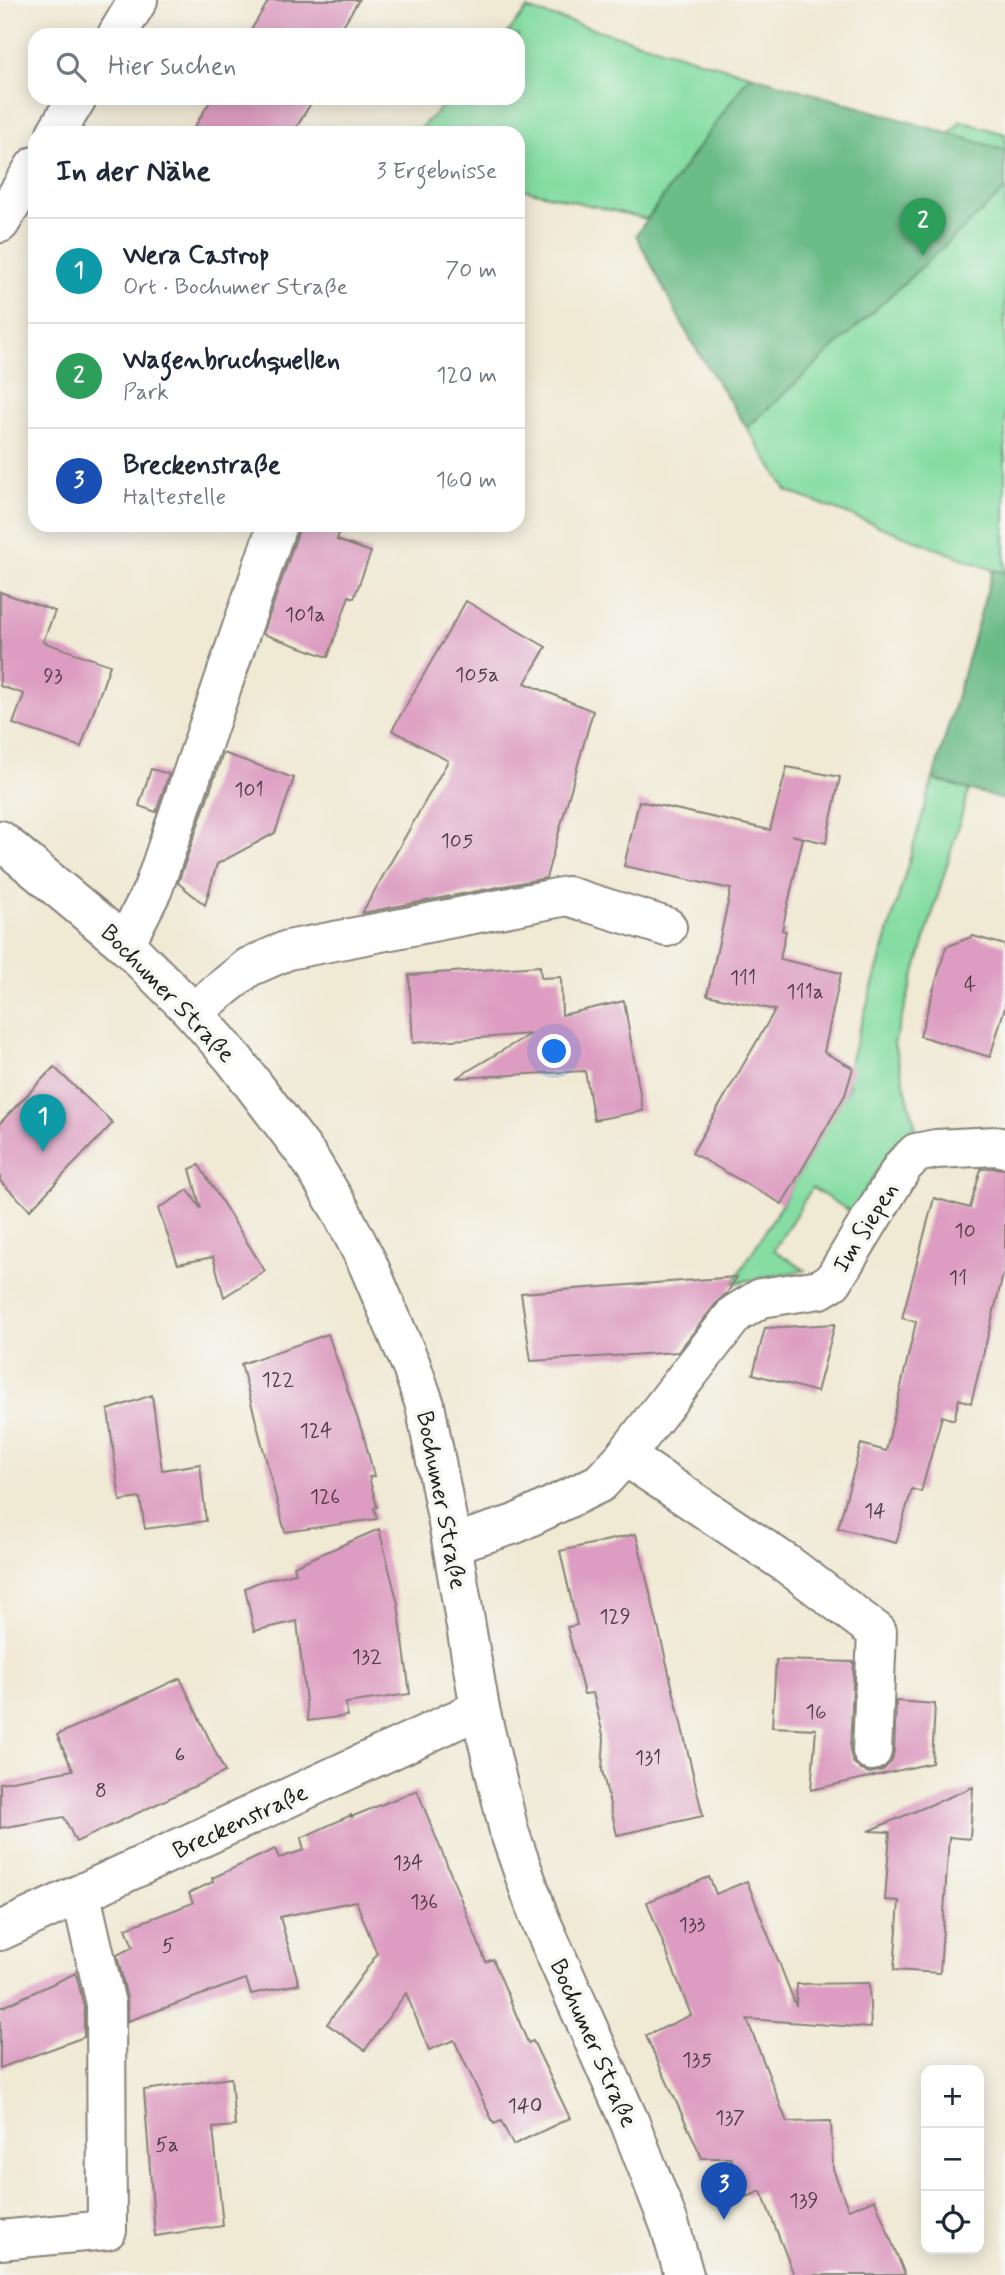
<!DOCTYPE html>
<html lang="de">
<meta charset="utf-8">
<style>
:root{--surface:#fff;--page:#f2f2f3;--text:#1f2937;--muted:#747a83;--line:#e0e1e3;--accent:#b5179e}
body{margin:0;font-family:Mynerve,sans-serif;background:var(--page);color:var(--text)}
.controls{position:absolute;right:21px;bottom:21px;display:grid;overflow:hidden;border-radius:14px;box-shadow:0 4px 18px #0003}
.controls button{width:63px;height:63px;display:grid;place-items:center;padding:0;border:0;border-bottom:2px solid var(--line);background:var(--surface);color:var(--text);font:35px sans-serif}
.you{position:absolute;left:555px;top:1052px;width:24px;height:24px;margin:-18px;border:5px solid #fff;border-radius:50%;background:#1a73e8;box-shadow:0 0 0 10px #1a73e833}
.badge{display:grid;place-items:center;width:46px;height:46px;border-radius:50%;background:var(--accent);color:#fff;font-size:23px;font-weight:700}
.pin{position:absolute;translate:-50% -58px;filter:drop-shadow(0 2px 4px #0008)}
.pin::after{content:'';position:absolute;top:37px;width:24px;height:21px;background:inherit;clip-path:polygon(0 0,100% 0,50% 100%)}
.list{margin:0;padding:0;list-style:none}
h2{display:flex;justify-content:space-between;align-items:center;height:91px;margin:0;padding:0 28px;font-size:30px}
h2 small{font-size:23px;font-weight:400;color:var(--muted)}
.list li{display:grid;grid-template-columns:46px 1fr auto;gap:21px;align-items:center;box-sizing:border-box;height:105px;padding:0 28px;border-top:2px solid var(--line)}
.list b{display:block;font-size:26px;white-space:nowrap}
.list p{margin:0;font-size:23px;white-space:nowrap;color:var(--muted)}
.list em{font-size:23px;font-style:normal;color:var(--muted)}
.icon{flex:none;width:38px;height:38px;fill:none;stroke:currentColor;stroke-width:2;stroke-linecap:round;stroke-linejoin:round}
.map{position:relative;flex:none;width:1005px;height:2275px;overflow:hidden}
.search{position:absolute;background:var(--surface);box-shadow:0 4px 18px #0003;left:28px;top:28px;width:497px;height:77px;display:flex;align-items:center;gap:18px;box-sizing:border-box;padding:0 24px;border-radius:21px;color:var(--muted);font-size:26px}
.panel{position:absolute;background:var(--surface);box-shadow:0 4px 18px #0003;left:28px;top:126px;width:497px;height:406px;border-radius:21px}
.map>svg:first-child{display:block}
.green{fill:#85dda2;stroke:#507c5f;stroke-width:2}
.forest{fill:#6cbc88;stroke:#446c52;stroke-width:2}
.building{fill:#dd9cc1}
.lines{fill:none;stroke-linecap:round;stroke-linejoin:round}
.minor-casing{stroke:#868278;stroke-width:42}
.major-casing{stroke:#868278;stroke-width:42}
.minor{stroke:#fff;stroke-width:38}
.major{stroke:#fff;stroke-width:38}
.labels{text-anchor:middle;stroke-width:7;stroke-linejoin:round;paint-order:stroke}
.number-label{font-size:21px;fill:#4c3c45}
.street-label{font-size:24px;fill:#1c1c1c;stroke:#f6f6f2}
</style>
<div class="map">
<svg width="1005" height="2275" viewBox="0 0 1005 2275">
<rect width="100%" height="100%" fill="#f6f6f2"/>
<filter id="ink" filterUnits="userSpaceOnUse"><feTurbulence type="fractalNoise" baseFrequency=".0143" numOctaves="2"/><feDisplacementMap in="SourceGraphic" scale="14" xChannelSelector="R" yChannelSelector="G"/><feConvolveMatrix kernelMatrix="1 2 1 2 8 2 1 2 1" color-interpolation-filters="sRGB"/></filter>
<filter id="wash" filterUnits="userSpaceOnUse"><feTurbulence type="fractalNoise" baseFrequency=".00686" numOctaves="4" result="noise"/><feDisplacementMap in="SourceGraphic" scale="28" xChannelSelector="R" yChannelSelector="G"/><feGaussianBlur stdDeviation="1.57" result="paint"/><feColorMatrix in="noise" values="0 0 0 0 0 0 0 0 0 0 0 0 0 0 0 0 0 1.4 0 .05"/><feComposite in="paint" operator="in"/></filter>
<g filter="url(#wash)">
<rect width="100%" height="100%" fill="#f0e9d4"/>
<g class="green">
<path d="M527 9 750 75 647 219 518 188V133H415L451 98H518V35H506Z"/>
<path d="M961 121 1005 134V572L993 570 787 491 747 428 757 419 731 379Z"/>
<path d="M933 779 969 790 894 1044 917 1133 895 1142 853 1210H848L812 1188 774 1250 805 1270 733 1283 782 1204 850 1085 848 1084 849 1066Z"/>
</g>
<g class="forest">
<path d="M750 75 1005 150V190L747 428 691 341 636 235Z"/>
<path d="M993 570 1005 572V800L933 779Z"/>
</g>
<g id="blocks">
<g class="building">
<path d="M269 0H359L337 35H248Z"/>
<path d="M212 98H314L293 133H191Z"/>
<path d="M298 525H341L337 540 371 552 354 598 349 596 328 657 263 634 298 532Z"/>
<path d="M0 592 55 611 43 642 110 665 81 747 13 724 24 694 0 686Z"/>
<path d="M466 601 546 647 525 683 593 711 546 878 362 913 448 761 392 730Z"/>
<path d="M223 753 294 778 275 833 217 864 205 905 178 883Z"/>
<path d="M787 767 840 777 826 843 791 835 803 838 782 930 786 931 780 959 841 973 824 1052 853 1068 845 1095 782 1204 692 1153 775 1010 707 995 731 889 624 866 639 801 770 830Z"/>
<path d="M151 769 169 774 156 812 139 806Z"/>
<path d="M973 936 1005 945V1007L990 1057 920 1036 946 947Z"/>
<path d="M540 966 541 978 561 977 562 1015 624 1001 643 1111 594 1120 585 1071 456 1078 530 1034 413 1043 409 975Z"/>
<path d="M54 1067 113 1123 30 1210 0 1181V1123Z"/>
<path d="M199 1165 265 1271 224 1297 213 1257 178 1264 158 1209 188 1190 201 1209 190 1169Z"/>
<path d="M994 1168 1005 1169V1267L971 1403 959 1399 954 1420 942 1416 921 1492 912 1489 896 1543 838 1528 861 1444 886 1451 916 1322 902 1318 934 1198 970 1208 981 1169Z"/>
<path d="M737 1277 727 1293 718 1301 678 1352 531 1361 521 1293Z"/>
<path d="M835 1324 817 1392 753 1374 765 1328Z"/>
<path d="M328 1334 364 1437 374 1476 369 1477 377 1507 374 1508 377 1519 285 1532 241 1364Z"/>
<path d="M152 1395 162 1470 200 1464 206 1521 145 1529 140 1498 120 1501 108 1410Z"/>
<path d="M379 1529 398 1604 410 1694 346 1703 347 1716 308 1721 297 1621 254 1631 245 1588 261 1581 296 1573 294 1566Z"/>
<path d="M636 1534 703 1816 617 1835 602 1770 604 1739 593 1693 584 1694 567 1627 577 1625 560 1551Z"/>
<path d="M776 1660 854 1662 850 1751 853 1762 861 1770 870 1773 883 1770 891 1762 894 1752 896 1701 935 1704 932 1763 811 1790 816 1729 772 1727Z"/>
<path d="M180 1678 225 1772 76 1842 64 1817 0 1828V1783L73 1770 57 1735Z"/>
<path d="M973 1787 970 1839 949 1837 940 1973 894 1970 899 1901 885 1900 890 1832 868 1831Z"/>
<path d="M417 1790 486 1962 493 1959 528 2043 533 2041 570 2118 513 2145 501 2121 494 2124 454 2040 429 2050 406 1993 365 2050 327 2024 377 1954 356 1901 280 1917 299 1984 251 1994 246 1979 128 2021 127 1999 117 1955 133 1947 126 1928 193 1903 189 1893 213 1882 212 1878 275 1849 279 1858 304 1850 301 1838 351 1815V1817Z"/>
<path d="M709 1877 716 1894 747 1881 796 2006 797 1984 869 1983 871 2028 747 2019 787 2122 831 2121 833 2169 848 2209 875 2200 905 2275H794L761 2191 747 2197 731 2158H702L646 2036 691 2015 647 1902Z"/>
<path d="M76 1973 84 2007V2037L0 2068V2008Z"/>
<path d="M231 2078 235 2126 213 2128 223 2226 155 2236 144 2090Z"/>
</g>
</g>
</g>
<g filter="url(#ink)">
<use href="#blocks" fill-opacity="0" stroke="#868278" stroke-width="2"/>
<g class="lines">
<defs>
<g id="minor">
<path d="M117 35 138 0"/>
<path d="M56 133 77 98"/>
<path d="M0 223 35 166"/>
<path d="M125 944 153 889 277 525"/>
<path d="M193 1012 249 967 288 950 567 896 667 927"/>
<path d="M625 1456 787 1564 877 1632 872 1751"/>
<path d="M452 1544 515 1524 600 1483 625 1456 735 1314 761 1298 820 1289 833 1281 903 1166 916 1153 936 1149 996 1146 1005 1148"/>
<path d="M0 1931 480 1709"/>
<path d="M0 2240 107 2230 106 2004 81 1895"/>
</g>
<path id="major" d="M0 840 125 944 193 1012 234 1059 309 1158 341 1211 367 1262 411 1365 425 1405 452 1544 480 1709 509 1831 539 1917 630 2123 670 2226 684 2275"/>
</defs>
<use href="#minor" class="minor-casing"/>
<use href="#major" class="major-casing"/>
<use href="#minor" class="minor"/>
<use href="#major" class="major"/>
</g>
</g>
<g class="labels">
<g class="number-label">
<text x="305" y="621">101a</text>
<text x="477" y="681">105a</text>
<text x="53" y="682">93</text>
<text x="249" y="796">101</text>
<text x="457" y="847">105</text>
<text x="743" y="984">111</text>
<text x="970" y="991">4</text>
<text x="805" y="998">111a</text>
<text x="965" y="1237">10</text>
<text x="958" y="1284">11</text>
<text x="278" y="1386">122</text>
<text x="316" y="1437">124</text>
<text x="325" y="1503">126</text>
<text x="875" y="1517">14</text>
<text x="615" y="1623">129</text>
<text x="367" y="1663">132</text>
<text x="816" y="1718">16</text>
<text x="180" y="1761">6</text>
<text x="648" y="1764">131</text>
<text x="101" y="1797">8</text>
<text x="408" y="1869">134</text>
<text x="424" y="1908">136</text>
<text x="692" y="1931">133</text>
<text x="168" y="1952">5</text>
<text x="697" y="2066">135</text>
<text x="525" y="2112">140</text>
<text x="730" y="2124">137</text>
<text x="167" y="2151">5a</text>
<text x="804" y="2207">139</text>
</g>
<g class="street-label">
<text transform="translate(168 993) rotate(46)" y="8">Bochumer Straße</text>
<text transform="translate(865 1227) rotate(-58)" y="8">Im Siepen</text>
<text transform="translate(442 1500) rotate(79)" y="8">Bochumer Straße</text>
<text transform="translate(240 1821) rotate(-25)" y="8">Breckenstraße</text>
<text transform="translate(594 2043) rotate(66)" y="8">Bochumer Straße</text>
</g>
</g>
</svg>
<div class="controls">
<button>+</button>
<button>−</button>
<button><svg class="icon" aria-label="locate" viewBox="0 0 24 24"><circle cx="12" cy="12" r="6"/><path d="M12 2v4M12 18v4M2 12h4M18 12h4"/></svg></button>
</div>
<div class="you"></div>
<div class="pin badge" style="left:43px;top:1152px;background:#0f9aa8">1</div>
<div class="pin badge" style="left:923px;top:256px;background:#2e9e5b">2</div>
<div class="pin badge" style="left:724px;top:2220px;background:#1a4fb4">3</div>
<div class="search"><svg class="icon" aria-label="search" viewBox="0 0 24 24"><circle cx="10" cy="10" r="6"/><path d="M15 15l6 6"/></svg>Hier suchen</div>
<section class="panel">
<h2>In der Nähe<small>3 Ergebnisse</small></h2>
<ul class="list">
<li><span class="badge" style="background:#0f9aa8">1</span><div><b>Wera Castrop</b><p>Ort · Bochumer Straße</p></div><em>70 m</em></li>
<li><span class="badge" style="background:#2e9e5b">2</span><div><b>Wagenbruchquellen</b><p>Park</p></div><em>120 m</em></li>
<li><span class="badge" style="background:#1a4fb4">3</span><div><b>Breckenstraße</b><p>Haltestelle</p></div><em>160 m</em></li>
</ul>
</section>
</div>
